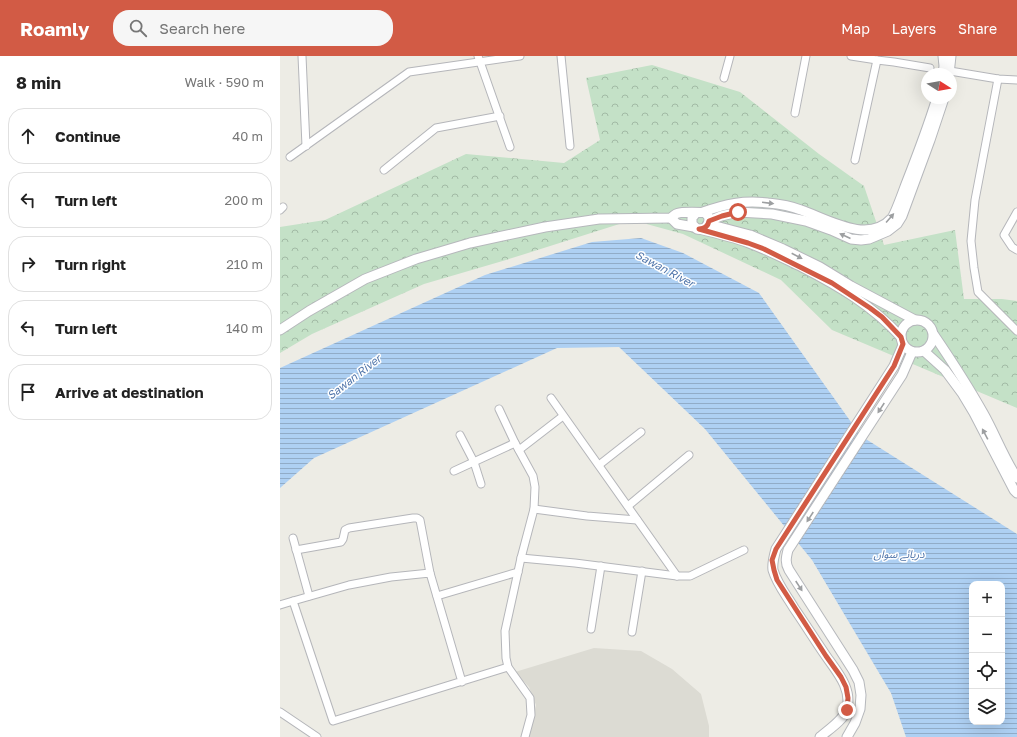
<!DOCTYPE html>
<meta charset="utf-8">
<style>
:root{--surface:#fff;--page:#f6f6f6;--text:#222;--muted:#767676;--line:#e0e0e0;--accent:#d25b45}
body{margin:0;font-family:"Golos Text","Noto Sans Arabic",sans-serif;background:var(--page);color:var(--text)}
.controls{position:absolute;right:12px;bottom:12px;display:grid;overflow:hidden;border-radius:8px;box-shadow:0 4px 16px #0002}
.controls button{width:36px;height:36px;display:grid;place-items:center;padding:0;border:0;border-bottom:1px solid var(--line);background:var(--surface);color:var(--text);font:20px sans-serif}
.compass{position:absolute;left:641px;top:12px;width:36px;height:36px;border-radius:50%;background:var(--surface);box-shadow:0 4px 16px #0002;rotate:101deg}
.stop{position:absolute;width:12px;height:12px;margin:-9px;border:3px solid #d25b45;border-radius:50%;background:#fff}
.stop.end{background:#d25b45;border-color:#fff;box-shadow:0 1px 4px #0008}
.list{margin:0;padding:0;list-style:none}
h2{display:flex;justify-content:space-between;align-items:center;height:52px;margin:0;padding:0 16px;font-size:17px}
h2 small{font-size:13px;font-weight:400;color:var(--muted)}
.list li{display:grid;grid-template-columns:26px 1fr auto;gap:12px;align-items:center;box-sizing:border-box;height:56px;margin:0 8px 8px;padding:0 8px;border:1px solid var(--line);border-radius:16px}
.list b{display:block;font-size:15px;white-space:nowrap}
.list em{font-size:13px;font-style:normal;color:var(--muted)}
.icon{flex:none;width:22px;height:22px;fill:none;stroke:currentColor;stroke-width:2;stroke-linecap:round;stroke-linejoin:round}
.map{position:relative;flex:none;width:737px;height:681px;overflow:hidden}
header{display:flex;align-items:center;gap:24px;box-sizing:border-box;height:56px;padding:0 20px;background:var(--accent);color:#fff}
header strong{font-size:19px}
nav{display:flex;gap:22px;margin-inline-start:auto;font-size:14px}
.search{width:280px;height:36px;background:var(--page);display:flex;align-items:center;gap:10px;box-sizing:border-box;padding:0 14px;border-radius:16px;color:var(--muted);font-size:15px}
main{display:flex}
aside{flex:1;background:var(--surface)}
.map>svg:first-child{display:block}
.education{fill:#dcdbd3}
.forest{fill:url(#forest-crowns)}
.water{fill:url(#water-rules);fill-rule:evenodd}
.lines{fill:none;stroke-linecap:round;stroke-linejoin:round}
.minor-casing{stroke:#b5b6ba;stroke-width:9}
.secondary-casing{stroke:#b6b8bc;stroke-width:11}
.minor{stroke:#fff;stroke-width:7}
.secondary{stroke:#fff;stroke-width:9}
.oneway{fill:#9d9fa1}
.route{stroke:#d25b45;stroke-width:5}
.labels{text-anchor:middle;stroke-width:3;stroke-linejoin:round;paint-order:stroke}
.water-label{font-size:11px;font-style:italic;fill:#5176ab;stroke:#fff}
</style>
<header>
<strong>Roamly</strong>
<div class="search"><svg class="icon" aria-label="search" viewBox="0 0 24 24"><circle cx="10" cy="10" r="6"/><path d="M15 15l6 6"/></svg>Search here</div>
<nav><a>Map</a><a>Layers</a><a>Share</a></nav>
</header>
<main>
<aside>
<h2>8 min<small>Walk · 590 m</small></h2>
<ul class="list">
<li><svg class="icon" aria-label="ahead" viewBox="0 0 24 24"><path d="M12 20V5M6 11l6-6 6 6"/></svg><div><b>Continue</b></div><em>40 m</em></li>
<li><svg class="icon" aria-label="left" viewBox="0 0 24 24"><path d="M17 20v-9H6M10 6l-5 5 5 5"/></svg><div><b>Turn left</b></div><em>200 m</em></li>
<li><svg class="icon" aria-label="right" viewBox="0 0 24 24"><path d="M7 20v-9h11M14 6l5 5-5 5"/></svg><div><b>Turn right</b></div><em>210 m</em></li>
<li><svg class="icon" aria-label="left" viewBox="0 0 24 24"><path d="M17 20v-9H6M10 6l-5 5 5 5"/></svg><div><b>Turn left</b></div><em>140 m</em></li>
<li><svg class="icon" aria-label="arrive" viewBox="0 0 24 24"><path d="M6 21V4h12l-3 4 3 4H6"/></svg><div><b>Arrive at destination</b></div></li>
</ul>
</aside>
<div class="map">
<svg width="737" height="681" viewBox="0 0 737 681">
<defs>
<pattern id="forest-crowns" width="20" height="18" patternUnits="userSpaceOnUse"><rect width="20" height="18" fill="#c4e1c7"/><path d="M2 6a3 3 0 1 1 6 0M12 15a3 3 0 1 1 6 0" fill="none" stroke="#a2baa5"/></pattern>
<pattern id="water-rules" width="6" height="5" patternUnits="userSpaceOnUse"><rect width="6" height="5" fill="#aed0f3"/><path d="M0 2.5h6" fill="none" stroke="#91acc8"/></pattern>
</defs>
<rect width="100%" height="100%" fill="#edece5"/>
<path class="education" d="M314 592 361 595 392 613 421 638 429 670V681H248L256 649 249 631 235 616Z"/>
<path class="forest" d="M372 9 460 36 539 98 584 130 604 189 675 174 684 243H722L737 245V352L552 274 501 224 403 178 352 164 226 204 144 228 32 278 0 297V171L45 164 186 98 284 107 320 84 306 22Z"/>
<path class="water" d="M361 182 403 197 479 237 581 380 737 478V681H626L611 637 532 504 425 373 339 291 277 292 34 402 0 432V312L205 219 312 186ZM692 528H722V666H692Z"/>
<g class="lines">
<defs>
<g id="minor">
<path d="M22 0 26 90"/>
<path d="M198 0 230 91"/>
<path d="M281 0 290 90"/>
<path d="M571 0 597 4 614 6 650 12"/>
<path d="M670 15 718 23 737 24"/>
<path d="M444 22 450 0"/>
<path d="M718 23 695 144 691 185 694 212 698 236 737 275"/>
<path d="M515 57 526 0"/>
<path d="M10 101 129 16 240 0"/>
<path d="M575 104 597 4"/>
<path d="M104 114 156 72 220 60"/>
<path d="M0 154 3 151"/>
<path d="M737 156 724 179 732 191 737 194"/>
<path d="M271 342 397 520"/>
<path d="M219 353 235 387 253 420 255 431 254 453 241 502 225 575 226 602 228 611 250 642 251 659 245 681"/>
<path d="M180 379 194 406 201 428"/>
<path d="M239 394 283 360"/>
<path d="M319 409 361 376"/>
<path d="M174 415 235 387"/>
<path d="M348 450 409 399"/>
<path d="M254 453 307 460 357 464"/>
<path d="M13 482 29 540"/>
<path d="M16 494 61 486 63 483 65 474 69 472 133 462H137L140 464 150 517"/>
<path d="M241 502 295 507 397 520H410L464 494"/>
<path d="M157 540 238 516"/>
<path d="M0 549 13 545"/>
<path d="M311 573 321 510"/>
<path d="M352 576 362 515"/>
<path d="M182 626 150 517 111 521 69 529 13 545 53 665 228 611"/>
<path d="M0 656 37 681"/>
</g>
<g id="secondary">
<path d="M663 18 664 10 663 0"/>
<path d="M669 18 671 0"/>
<path d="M423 156C446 148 463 144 488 147 499 148 511 150 521 154 547 163 588 189 612 162 616 156 623 136 626 128 637 100 648 71 657 42"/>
<path d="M391 162 397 168 414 171"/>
<path d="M429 165 441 160 458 156 492 158 526 165 551 174 571 183 581 184 589 183 608 175 617 168 622 160 650 84 664 42"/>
<path d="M428 168 470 179 503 193 540 211 571 230 635 264"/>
<path d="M419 173C436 177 453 181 469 187 488 194 505 203 522 211 559 230 593 250 621 281"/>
<circle cx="637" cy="280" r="16"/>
<path d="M0 274 29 255 85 223 136 203 190 187 265 171 319 163 391 162C393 160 396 157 399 157 401 156 423 156 425 157 434 163 427 175 417 173L412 168V162L416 157"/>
<path d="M654 279C671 304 688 330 703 357 715 378 723 401 737 422"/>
<path d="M644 295 665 314 682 337 694 357 734 434 737 437"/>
<path d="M540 681C548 674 564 664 567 653 572 632 557 616 546 600 535 584 525 568 514 552 507 540 497 528 493 514 492 507 494 500 496 493L614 310 623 289"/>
<path d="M567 681 575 667 580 653 581 639 579 626 573 614 509 514C505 507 506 502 508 494L622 319 632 296"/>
</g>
</defs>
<use href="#minor" class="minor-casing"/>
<use href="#secondary" class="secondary-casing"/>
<use href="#minor" class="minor"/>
<use href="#secondary" class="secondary"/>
</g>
<defs><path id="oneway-solid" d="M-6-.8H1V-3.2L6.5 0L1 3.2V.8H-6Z"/></defs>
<g class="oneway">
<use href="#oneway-solid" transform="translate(488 147) rotate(7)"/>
<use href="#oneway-solid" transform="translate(610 162) rotate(-49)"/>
<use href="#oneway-solid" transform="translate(565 180) rotate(-156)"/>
<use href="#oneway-solid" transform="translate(517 200) rotate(27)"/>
<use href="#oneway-solid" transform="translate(601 352) rotate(123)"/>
<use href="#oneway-solid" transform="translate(705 378) rotate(-118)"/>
<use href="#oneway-solid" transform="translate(530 461) rotate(123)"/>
<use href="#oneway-solid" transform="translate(519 530) rotate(57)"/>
</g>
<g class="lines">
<path class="route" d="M458 156 442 160 429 165C428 170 425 173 419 173L468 187 484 193 552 227 590 252 602 261 621 281 623 288 614 310 496 493 492 504 494 514 497 524 546 600 561 621 566 631 568 642 567 654"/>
</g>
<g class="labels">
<g class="water-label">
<text transform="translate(385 213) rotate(28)" y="4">Sawan River</text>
<text transform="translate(74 321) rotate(-38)" y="4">Sawan River</text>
<text x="619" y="502">دریائے سواں</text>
</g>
</g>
</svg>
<div class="controls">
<button>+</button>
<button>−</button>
<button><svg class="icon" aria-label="locate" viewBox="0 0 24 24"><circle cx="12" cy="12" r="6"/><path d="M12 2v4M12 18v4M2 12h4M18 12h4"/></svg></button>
<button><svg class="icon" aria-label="layers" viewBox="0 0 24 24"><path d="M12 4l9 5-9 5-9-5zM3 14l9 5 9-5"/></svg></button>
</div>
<svg class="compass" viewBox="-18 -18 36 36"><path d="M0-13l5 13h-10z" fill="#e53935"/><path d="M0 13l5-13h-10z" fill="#767676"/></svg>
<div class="stop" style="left:458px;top:156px"></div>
<div class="stop end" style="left:567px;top:654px"></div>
</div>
</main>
